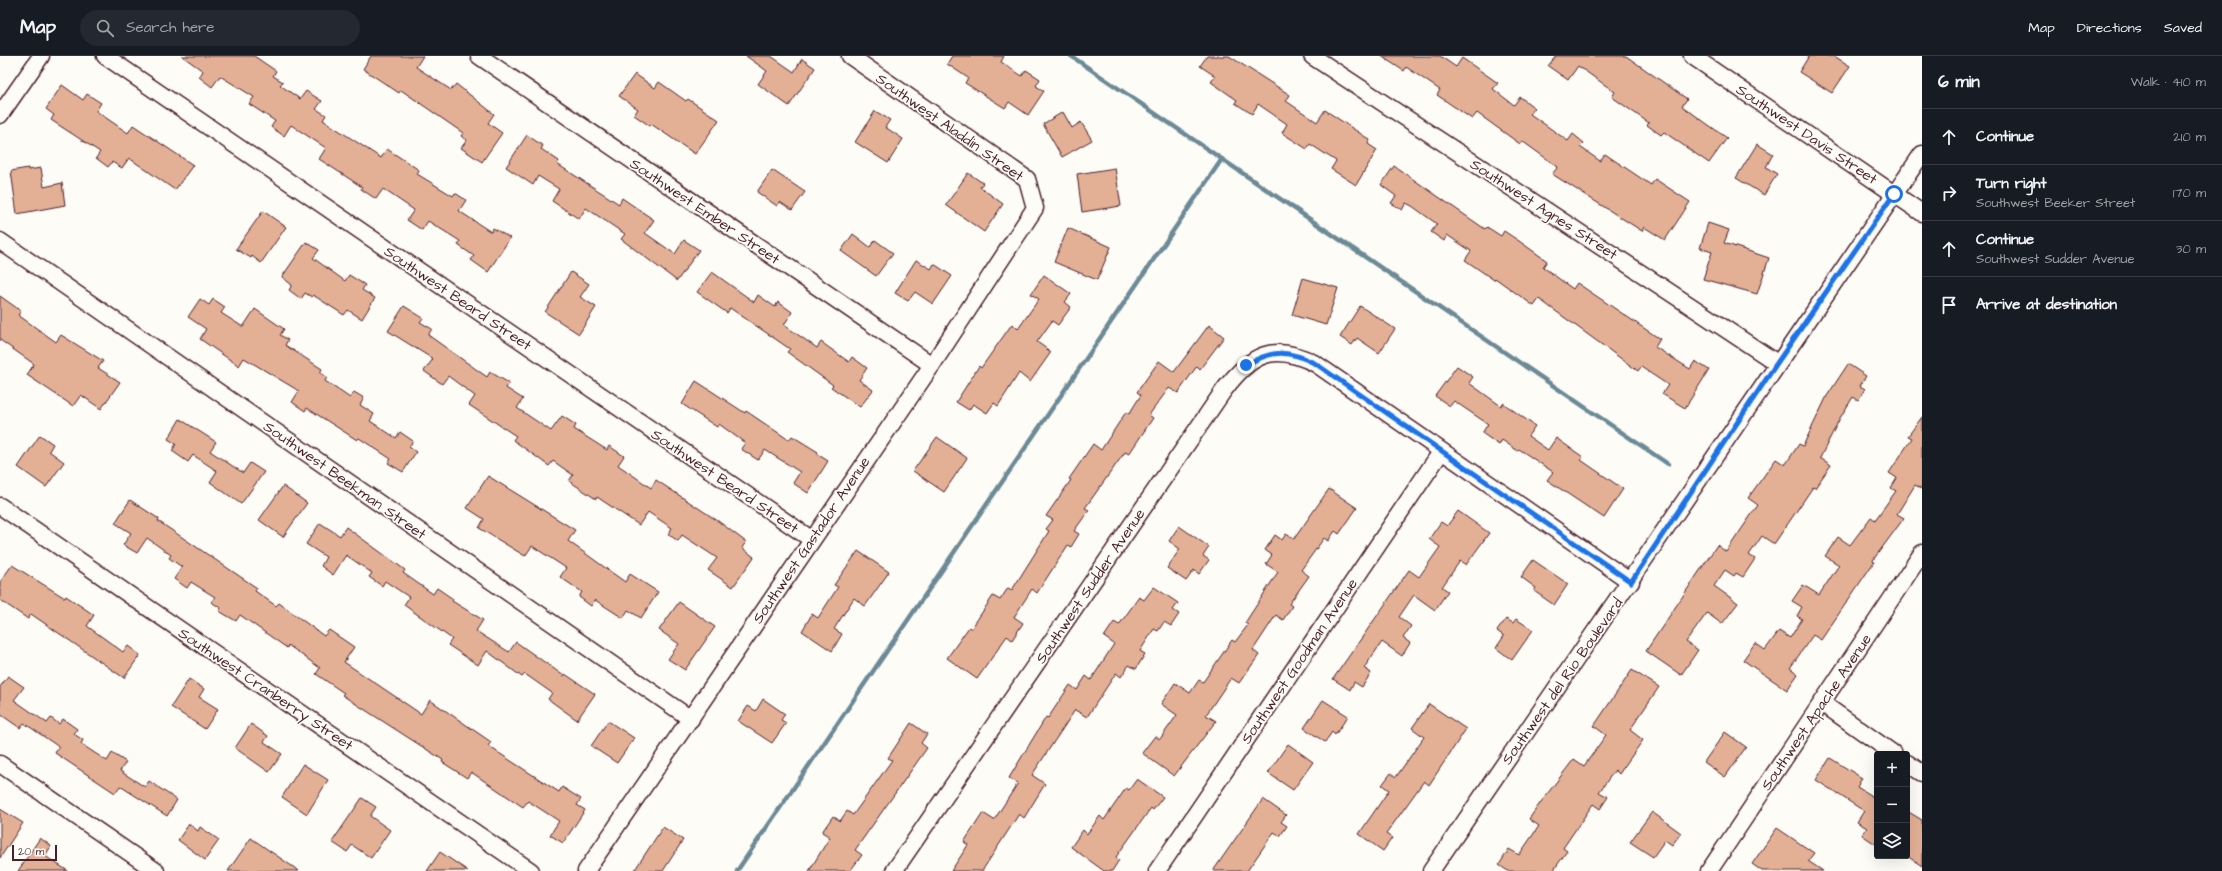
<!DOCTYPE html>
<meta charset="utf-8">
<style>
:root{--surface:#171b24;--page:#242831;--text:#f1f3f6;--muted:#9ea1a6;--line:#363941}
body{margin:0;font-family:"Architects Daughter",sans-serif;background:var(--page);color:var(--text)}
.controls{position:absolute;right:12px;bottom:12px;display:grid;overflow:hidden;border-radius:4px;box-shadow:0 4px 16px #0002}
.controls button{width:36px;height:36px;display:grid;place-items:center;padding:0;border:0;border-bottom:1px solid var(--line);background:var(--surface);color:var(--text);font:20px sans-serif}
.scale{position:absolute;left:12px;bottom:10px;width:45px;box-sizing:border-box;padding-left:4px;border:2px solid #4a1f2b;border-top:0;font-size:11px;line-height:14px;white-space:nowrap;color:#4a1f2b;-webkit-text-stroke:3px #fdfcf7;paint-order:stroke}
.stop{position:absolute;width:12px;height:12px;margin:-9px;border:3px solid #1a73e8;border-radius:50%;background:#fff}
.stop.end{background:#1a73e8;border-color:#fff;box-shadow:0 1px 4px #0008}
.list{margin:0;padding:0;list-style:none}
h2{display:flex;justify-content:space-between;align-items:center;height:52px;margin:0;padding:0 16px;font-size:17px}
h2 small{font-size:13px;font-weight:400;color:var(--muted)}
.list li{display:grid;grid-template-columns:26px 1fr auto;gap:12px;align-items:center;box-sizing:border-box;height:56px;padding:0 16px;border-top:1px solid var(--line)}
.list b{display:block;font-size:15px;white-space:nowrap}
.list p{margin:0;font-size:13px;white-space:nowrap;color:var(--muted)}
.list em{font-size:13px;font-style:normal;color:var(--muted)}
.icon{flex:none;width:22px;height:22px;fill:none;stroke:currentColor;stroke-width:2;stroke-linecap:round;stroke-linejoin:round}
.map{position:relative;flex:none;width:1922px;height:815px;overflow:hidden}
header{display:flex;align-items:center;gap:24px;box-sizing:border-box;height:56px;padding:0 20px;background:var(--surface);border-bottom:1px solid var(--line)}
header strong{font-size:19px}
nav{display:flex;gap:22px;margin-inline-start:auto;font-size:14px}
.search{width:280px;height:36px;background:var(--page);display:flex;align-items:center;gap:10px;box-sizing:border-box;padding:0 14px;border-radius:22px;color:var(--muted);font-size:15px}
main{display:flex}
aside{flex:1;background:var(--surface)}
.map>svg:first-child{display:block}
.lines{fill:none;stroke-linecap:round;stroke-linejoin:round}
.stream{stroke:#6c8a96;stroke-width:4.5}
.building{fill:#e3b096;stroke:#4a1f2b}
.minor-casing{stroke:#4a1f2b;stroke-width:19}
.minor{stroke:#fdfcf7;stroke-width:16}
.route{stroke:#1a73e8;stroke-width:5}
.labels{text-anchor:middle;stroke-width:3.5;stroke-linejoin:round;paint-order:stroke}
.street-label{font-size:15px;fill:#4a1f2b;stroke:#fdfcf7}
</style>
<header>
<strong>Map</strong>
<div class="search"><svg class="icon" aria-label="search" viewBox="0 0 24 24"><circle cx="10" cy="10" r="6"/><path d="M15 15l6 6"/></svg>Search here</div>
<nav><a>Map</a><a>Directions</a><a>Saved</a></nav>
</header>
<main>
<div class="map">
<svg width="1922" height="815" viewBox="0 0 1922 815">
<rect width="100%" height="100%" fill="#fdfcf7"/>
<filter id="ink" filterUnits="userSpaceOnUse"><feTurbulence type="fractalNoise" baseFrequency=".025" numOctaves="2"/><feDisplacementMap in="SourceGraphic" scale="8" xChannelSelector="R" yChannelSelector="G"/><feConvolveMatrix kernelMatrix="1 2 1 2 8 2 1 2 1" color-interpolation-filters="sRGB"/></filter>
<g filter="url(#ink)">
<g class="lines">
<g class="stream">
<path d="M1071 0 1668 408"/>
<path d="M737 815 1222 103"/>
</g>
</g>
<g class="building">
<path d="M182 0H254L276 15 273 20 283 26 280 29 300 43 306 35 322 45 316 53 326 59 323 64 381 102 387 93 419 114 417 118 453 140 455 137 466 144 459 155 491 176 493 172 510 182 488 216 471 204 474 200 458 189 460 185 428 165 422 174 407 164 414 154 383 133 376 143 361 133 362 131 319 103 326 92 291 69 284 80 271 71 275 65 249 48 254 41 220 20 212 31 199 21 203 15Z"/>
<path d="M371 0H423L416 11 451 34 456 28 494 58 488 67 502 77 482 106 461 92 467 84 461 80 463 77 401 34 399 37 363 13Z"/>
<path d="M746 0H771L794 16 802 3 815 12 789 50 758 28 767 15Z"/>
<path d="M952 0H1004L1001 6 1022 20 1026 14 1040 23 1036 30 1044 35 1028 59 1009 46 1005 52 965 27 968 22 947 8Z"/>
<path d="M1207 0H1229L1290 39 1286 45 1317 66 1325 54 1370 84 1368 88 1377 94 1356 129 1331 113 1336 105 1310 88 1307 93 1282 77 1287 68 1258 48 1252 58 1235 47 1237 44 1211 26 1215 20 1200 10Z"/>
<path d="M1381 0H1440L1456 11 1462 2 1498 27 1493 33 1514 49 1520 41 1535 52 1530 58 1568 85 1573 78 1584 87 1580 91 1600 105 1605 98 1651 129 1655 123 1690 146 1665 184 1644 171 1642 175 1552 118 1558 111 1522 85 1520 88 1477 57 1472 63 1437 39 1440 34 1406 11 1404 15Z"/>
<path d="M1556 0H1626L1687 43 1682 50 1727 82 1709 107 1664 76 1661 79 1647 69 1649 67 1612 41 1615 36 1578 10 1568 24 1548 10Z"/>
<path d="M1809 0H1834L1850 10 1832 37 1799 16Z"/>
<path d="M635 18 655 32 659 26 686 45 688 43 719 64 695 98 651 68 650 70 634 59 638 53 619 40Z"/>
<path d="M62 29 83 44 87 38 101 47 96 55 128 77 133 69 193 109 175 134 129 102 122 112 112 106 108 111 96 102 100 96 51 64 54 59 46 53Z"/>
<path d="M875 55 890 64 885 71 903 83 888 107 855 86Z"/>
<path d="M1063 56 1072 72 1081 66 1092 84 1062 101 1043 68Z"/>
<path d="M527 79 543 90 541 93 559 105 557 108 619 148 622 142 654 164 645 177 675 198 684 184 699 194 677 225 621 183 625 178 586 152 579 163 552 145 559 133 538 120 533 129 506 111Z"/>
<path d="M1757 88 1773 98 1766 111 1777 118 1764 139 1736 122Z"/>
<path d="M1394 110 1485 173 1487 171 1501 180 1504 175 1519 185 1547 205 1543 211 1573 233 1577 227 1660 283 1655 291 1690 313 1695 305 1709 314 1685 352 1662 338 1668 329 1641 311 1638 315 1539 243 1534 250 1495 222 1494 224 1465 204 1471 195 1447 179 1444 185 1431 176 1437 168 1412 150 1406 147 1402 154 1391 147 1396 140 1381 129Z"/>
<path d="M28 112V114L41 112 44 131 62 127 65 149 17 158 11 115Z"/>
<path d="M1115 112 1121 150 1082 156 1077 118Z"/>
<path d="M772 114 805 136 792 154 780 146 777 150 757 136Z"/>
<path d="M968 117 983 127 980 131 1003 148 984 176 946 149Z"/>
<path d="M263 155 286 171 261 207 252 200 251 202 236 193Z"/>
<path d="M1708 167 1729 174 1724 187 1769 202 1757 238 1703 223 1712 196 1700 192Z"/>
<path d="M1068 172 1111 191 1097 224 1054 206Z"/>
<path d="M853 178 870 191 875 184 893 197 876 220 841 195Z"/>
<path d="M306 186 319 194 313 202 345 225 349 219 365 229 362 234 375 242 362 263 348 254 344 259 313 239 312 241 305 237 301 243 289 234 292 229 282 221Z"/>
<path d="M916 204 931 213 934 208 952 220 933 248 915 236 908 245 895 237Z"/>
<path d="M571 216 589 228 580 241 596 251 579 278 545 256Z"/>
<path d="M712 216 754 246 758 239 775 251 778 246 792 256 784 269 817 292 821 286 849 306 852 301 867 312 859 324 873 334 860 351 831 331 833 329 787 296 790 293 730 252 727 257 697 236Z"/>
<path d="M1044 219 1071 238 1065 246 1071 251 1058 269 1052 265 1037 286 1051 296 1030 326 1019 317 998 350 994 347 987 357 973 348 969 354 956 346 979 310 981 312 1012 268 1018 273 1039 243 1031 238Z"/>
<path d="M1303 222 1338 232 1326 269 1292 259Z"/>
<path d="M0 240 21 255 18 259 56 286 61 279 103 305 98 312 120 326 101 353 81 339 73 350 27 319 34 308 0 284Z"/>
<path d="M200 243 209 249 213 243 225 251 221 257 243 271 255 253 284 273 280 279 288 284 285 289 322 313 320 317 327 321 325 325 350 342 354 336 364 342 360 349 374 358 370 365 396 382 400 376 413 385 409 391 416 396 403 416 388 407 391 403 359 382 357 384 307 352 305 355 292 346 299 335 244 302 239 310 200 283 206 273 188 261Z"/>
<path d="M404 250 423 262 420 266 432 273 428 279 487 321 490 316 509 327 506 332 523 343 517 352 551 375 562 360 576 369 574 373 607 394 609 390 624 400 618 409 651 432 656 424 718 465 746 486 742 492 754 501 733 531 708 514 717 502 682 479 678 485 668 478 672 472 648 456 639 469 597 441 596 443 569 425 573 419 553 405 549 410 513 384 516 380 469 349 475 340 448 320 442 328 424 315 433 303 388 275Z"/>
<path d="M1360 250 1395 273 1379 297 1357 282 1352 289 1340 281Z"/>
<path d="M1209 269 1224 281 1200 313 1197 310 1178 337 1169 332 1149 359 1153 362 1129 398 1125 396 1085 452 1089 454 1074 475 1079 478 1071 491 1068 489 1037 537 1032 533 1014 561 1023 567 1012 584 1007 580 977 623 947 602 969 571 971 573 993 540 1000 544 1008 532 1012 534 1049 475 1046 473 1053 464 1046 460 1071 424 1069 423 1093 388 1101 394 1126 356 1129 358 1141 339 1137 336 1159 305 1174 316Z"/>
<path d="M1848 308 1866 320 1860 330 1865 333 1858 344 1853 341 1840 362 1820 402 1831 409 1815 432 1813 431 1774 488 1762 480 1749 499 1755 503 1743 521 1736 517 1734 520 1725 514 1714 530 1738 547 1722 568 1707 557 1686 586 1698 594 1681 619 1646 595 1717 489 1726 496 1745 468 1758 449 1748 442 1776 403 1785 409 1799 388 1803 390 1827 340Z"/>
<path d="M1457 310 1473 321 1469 327 1501 350 1503 347 1535 370 1528 380 1548 394 1556 382 1583 401 1581 404 1623 433 1604 462 1547 424 1553 416 1519 393 1518 395 1502 384 1499 389 1482 377 1488 368 1454 345 1450 350 1435 340Z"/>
<path d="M696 325 745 357 746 355 789 384 792 380 818 396 817 398 828 405 808 437 793 427 800 416 765 394 758 404 741 393 745 387 719 368 717 371 682 348Z"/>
<path d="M1922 361V433L1915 429 1897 458 1904 462 1873 504 1874 506 1821 584 1813 579 1790 612 1798 618 1787 634 1743 604 1755 587 1765 594 1779 575 1790 582 1802 563 1797 560 1802 551 1792 545 1803 529 1819 539 1839 509 1825 500 1838 481 1850 489 1871 461 1875 464 1896 435 1891 432 1897 422 1889 417 1912 382 1908 380Z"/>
<path d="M180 363 216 386 210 395 243 417 250 407 264 416 241 448 210 426 217 415 193 399 188 406 172 395 176 388 168 383Z"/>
<path d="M40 379 53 388 49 395 64 406 46 431 18 411Z"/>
<path d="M937 381 967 402 944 436 913 415Z"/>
<path d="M488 420 575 474 568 485 625 526 630 518 658 536 641 562 628 554 623 562 595 544 591 550 579 541 582 536 560 521 566 512 532 490 525 500 479 472 484 463 467 452Z"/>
<path d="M283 430 307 447 283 481 259 464Z"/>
<path d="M1329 433 1357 452 1339 478 1335 475 1328 485 1324 482 1301 514 1309 520 1289 548 1292 550 1283 564 1276 559 1253 594 1259 599 1239 627 1231 622 1206 659 1216 665 1174 720 1142 697 1155 680 1160 683 1177 659 1161 648 1175 627 1190 637 1199 624 1203 626 1232 584 1235 586 1248 569 1245 567 1278 516 1266 508 1272 499 1265 494 1275 479 1282 484 1286 478 1294 483Z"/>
<path d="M130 444 159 463 158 465 257 532 255 535 276 550 279 547 324 580 329 574 354 591 344 606 390 637 421 658 430 644 491 686 488 690 559 736 562 731 581 743 577 749 585 754 563 787 550 779 559 765 528 745 523 751 471 716 467 722 442 706 443 704 342 639 344 637 316 618 320 612 288 589 287 592 240 559 236 565 219 555 221 552 211 546 215 541 191 526 187 532 174 523 182 511 169 502 171 499 147 482 137 497 123 489 131 477 115 467Z"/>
<path d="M1458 455 1489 477 1466 509 1460 505 1442 531 1448 535 1435 554 1414 539 1399 561 1411 570 1403 582 1410 587 1402 600 1382 586 1364 612 1371 617 1362 631 1354 626 1350 634 1333 623 1409 514 1419 521 1440 491 1429 483 1441 466 1447 470Z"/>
<path d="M320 467 340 480 346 471 405 514 403 517 433 538 437 532 453 543 452 545 483 564 476 575 509 596 516 586 564 620 565 618 595 638 577 664 548 643 552 637 525 618 522 621 487 595 478 609 448 589 452 583 404 549 409 541 385 525 382 530 369 521 372 517 346 499 333 519 321 510 326 501 306 488Z"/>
<path d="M1179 470 1209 491 1203 500 1209 504 1199 518 1194 514 1186 525 1167 512 1180 493 1169 485Z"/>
<path d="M858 495 889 516 865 550 854 542 834 573 842 578 832 595 802 575 812 558 818 562 838 531 834 529Z"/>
<path d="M1533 504 1568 528 1554 549 1534 535 1536 532 1521 521Z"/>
<path d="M12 509 65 542 66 540 94 559 87 570 123 596 128 590 140 599 124 622 31 558 28 563 0 544V526Z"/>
<path d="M1154 531 1178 547 1173 554 1179 558 1171 570 1164 566 1158 575 1154 573 1140 595 1145 598 1136 613 1129 609 1121 621 1116 617 1087 661 1075 654 1032 719 1045 728 1024 762 1019 758 982 815H951L968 789 964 786 983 757 994 764 1018 727 1009 722 1046 661 1048 662 1070 629 1077 634 1086 620 1091 624 1114 588 1104 581 1114 566 1119 569 1139 541 1144 544Z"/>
<path d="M679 546 715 571 685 614 668 603 679 588 659 574Z"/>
<path d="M1506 563 1513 567 1516 563 1533 574 1512 604 1496 592 1504 580 1497 575Z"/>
<path d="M1632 614 1659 631 1630 674 1643 684 1619 718 1615 714 1599 736 1608 741 1600 753 1593 748 1563 792 1567 795 1553 815H1508L1499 809 1509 793 1519 799 1539 770 1529 763 1541 746 1574 703 1584 710 1606 679 1594 670Z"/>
<path d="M8 620 24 631 14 644 47 667 51 662 59 668 63 663 77 673 74 678 83 684 81 688 107 705 112 697 126 706 120 715 145 731 149 725 177 744 167 760 120 730 115 737 55 697 59 691 24 667 20 672 0 658V631Z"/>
<path d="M189 623 204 633 199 641 218 653 205 673 171 651Z"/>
<path d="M763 643 785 658 781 664 786 667 772 687 738 665 748 650 756 655Z"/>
<path d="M1323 644 1348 660 1335 679 1332 676 1325 686 1304 672Z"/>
<path d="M1429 648 1466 673 1429 729 1424 725 1386 778 1392 782 1383 795 1359 778 1389 734 1382 729 1391 717 1396 721 1424 681 1412 672Z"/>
<path d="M608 665 634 682 617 707 591 690Z"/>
<path d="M911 667 927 678 921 687 927 692 855 794 862 799 850 815H809L830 781 822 776 833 760 840 765 847 755 853 759 892 704 888 702Z"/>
<path d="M251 668 268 680 264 686 282 698 269 716 235 692Z"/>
<path d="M1725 676 1746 691 1725 721 1704 706Z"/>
<path d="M1288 688 1313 706 1293 734 1268 717Z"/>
<path d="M1830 702 1862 722 1857 731 1873 741 1877 735V789L1862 779 1867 772 1857 766 1864 755 1816 724Z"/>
<path d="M303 708 328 724 307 758 282 741Z"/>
<path d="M1137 723 1163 741 1153 754 1151 752 1116 801 1119 804 1112 815H1104L1071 791 1083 774 1087 778 1100 760 1104 764 1126 732 1129 734Z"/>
<path d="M362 742 376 751 370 760 390 774 371 802 352 789 347 796 332 786Z"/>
<path d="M1263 743 1286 759 1281 766 1287 770 1280 780 1274 776 1247 815H1213Z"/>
<path d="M0 753 23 767 0 802Z"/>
<path d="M1907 755 1922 764V810L1907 800Z"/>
<path d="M1652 756 1681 777 1672 789 1665 784 1653 801 1630 786Z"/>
<path d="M189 768 198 775 200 771 219 784 205 804 178 784Z"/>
<path d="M663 771 683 784 663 815H634Z"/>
<path d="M1777 772 1814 797 1808 805 1823 815H1762L1752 808Z"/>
<path d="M40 782 51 790 45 800 68 815H18Z"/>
<path d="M251 782 299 815H228Z"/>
<path d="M440 796 468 815H427Z"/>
</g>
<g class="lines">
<defs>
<g id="minor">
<path d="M105 0 811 483"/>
<path d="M479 0 932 309"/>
<path d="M1312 0 1777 307"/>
<path d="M1692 0 1922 157"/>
<path d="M0 59 41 0"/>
<path d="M0 185 691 663"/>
<path d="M0 450 531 815"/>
<path d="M1822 647 1894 698"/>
<path d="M1907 707 1922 717"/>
<path d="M0 708 156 815"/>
<path d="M586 815 932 309 1035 152 1027 123 850 0"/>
<path d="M894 815 1224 334C1251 298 1273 286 1316 308L1631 526"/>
<path d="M1157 815 1441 396"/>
<path d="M1431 815C1596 577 1757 336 1922 98"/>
<path d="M1709 815 1922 497"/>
</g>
</defs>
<use href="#minor" class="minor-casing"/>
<use href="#minor" class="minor"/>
</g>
</g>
<g class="lines" filter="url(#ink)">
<path class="route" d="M1246 309C1273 293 1289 294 1316 308L1631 526 1777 307 1894 138"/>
</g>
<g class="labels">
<g class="street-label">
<text transform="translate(950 71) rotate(35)" y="5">Southwest Aladdin Street</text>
<text transform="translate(1807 78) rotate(34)" y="5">Southwest Davis Street</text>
<text transform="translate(1544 153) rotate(33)" y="5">Southwest Agnes Street</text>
<text transform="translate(705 155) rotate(34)" y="5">Southwest Ember Street</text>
<text transform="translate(458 242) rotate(34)" y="5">Southwest Beard Street</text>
<text transform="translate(345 424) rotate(35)" y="5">Southwest Beekman Street</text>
<text transform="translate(725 425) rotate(34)" y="5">Southwest Beard Street</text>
<text transform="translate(811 484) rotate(-56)" y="5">Southwest Gastador Avenue</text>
<text transform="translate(1090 530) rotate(-56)" y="5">Southwest Sudder Avenue</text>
<text transform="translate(1299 605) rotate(-56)" y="5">Southwest Goodman Avenue</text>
<text transform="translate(1562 625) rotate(-55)" y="5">Southwest del Rio Boulevard</text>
<text transform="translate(266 633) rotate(34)" y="5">Southwest Cranberry Street</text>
<text transform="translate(1816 656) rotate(-56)" y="5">Southwest Apache Avenue</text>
</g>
</g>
</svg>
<div class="controls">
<button>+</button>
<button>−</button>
<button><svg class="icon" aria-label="layers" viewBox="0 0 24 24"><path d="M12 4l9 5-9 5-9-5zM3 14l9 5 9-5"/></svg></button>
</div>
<div class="scale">20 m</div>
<div class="stop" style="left:1894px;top:138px"></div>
<div class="stop end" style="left:1246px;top:309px"></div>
</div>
<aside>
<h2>6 min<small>Walk · 410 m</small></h2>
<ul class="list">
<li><svg class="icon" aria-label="ahead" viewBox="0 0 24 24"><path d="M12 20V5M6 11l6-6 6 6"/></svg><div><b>Continue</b></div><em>210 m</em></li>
<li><svg class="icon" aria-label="right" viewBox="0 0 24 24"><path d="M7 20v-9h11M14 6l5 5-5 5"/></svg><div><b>Turn right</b><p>Southwest Beeker Street</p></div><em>170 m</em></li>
<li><svg class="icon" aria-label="ahead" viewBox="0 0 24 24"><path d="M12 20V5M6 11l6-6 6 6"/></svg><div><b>Continue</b><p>Southwest Sudder Avenue</p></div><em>30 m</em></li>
<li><svg class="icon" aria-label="arrive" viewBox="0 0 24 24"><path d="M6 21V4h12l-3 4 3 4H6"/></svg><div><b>Arrive at destination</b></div></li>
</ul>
</aside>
</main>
